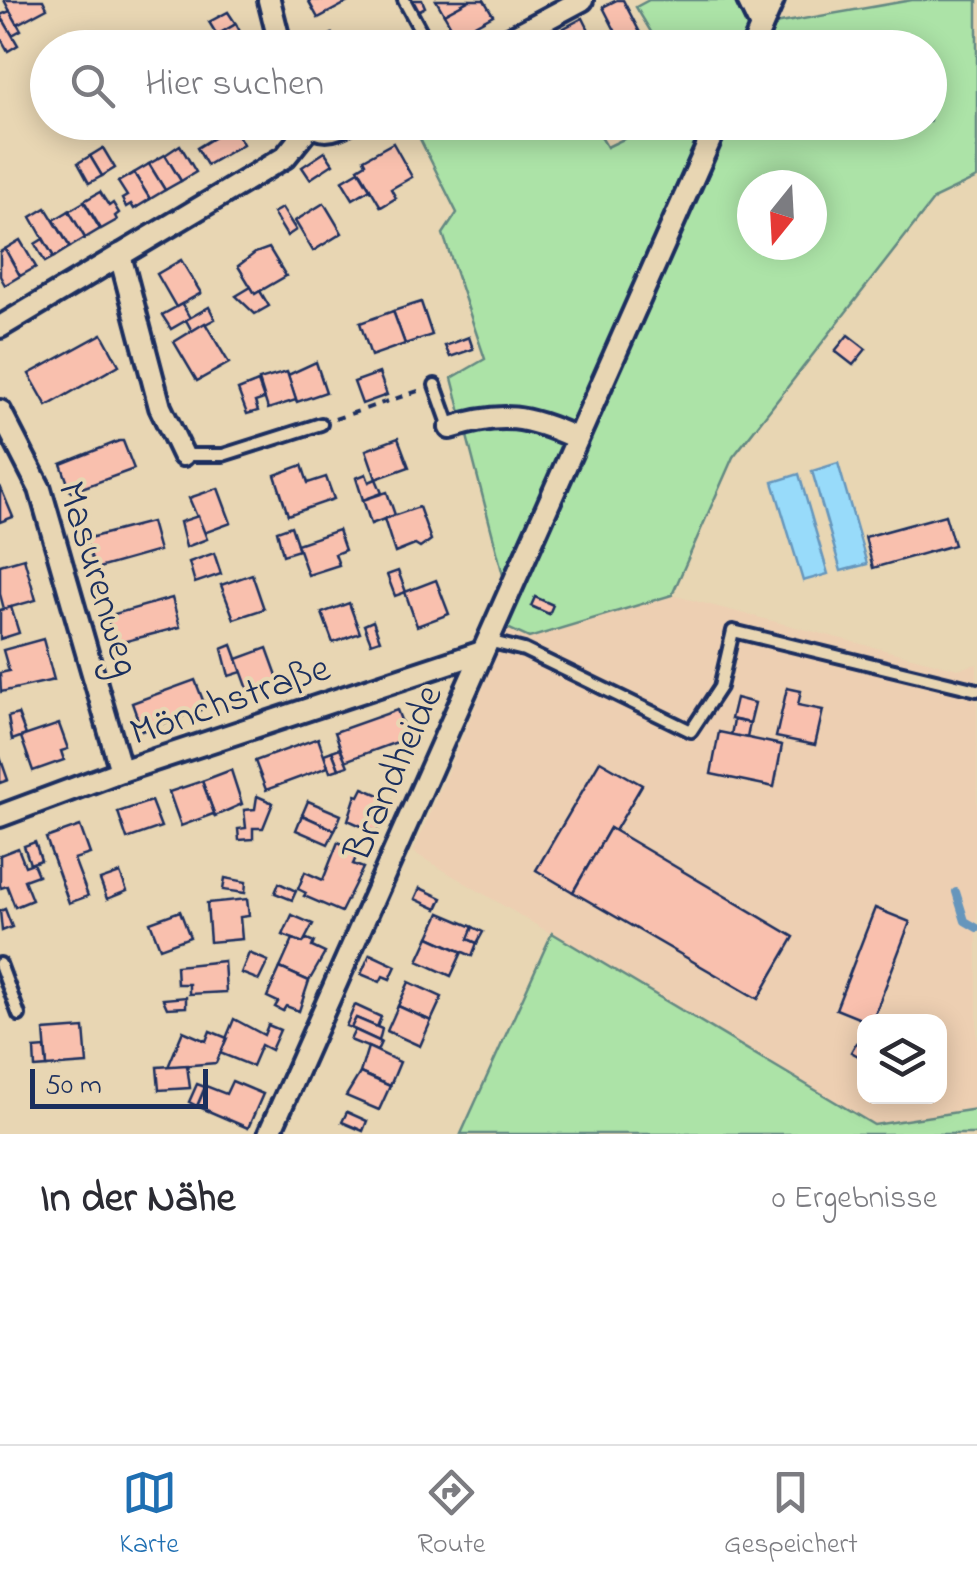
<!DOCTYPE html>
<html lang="de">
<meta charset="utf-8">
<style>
:root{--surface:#fff;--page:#f2f2f3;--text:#2b2b33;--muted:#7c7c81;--line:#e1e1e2;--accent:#1f6fb2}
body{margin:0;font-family:"Indie Flower",sans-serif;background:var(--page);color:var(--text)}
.controls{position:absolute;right:30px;bottom:30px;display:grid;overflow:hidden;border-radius:20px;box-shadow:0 5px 25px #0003}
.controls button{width:90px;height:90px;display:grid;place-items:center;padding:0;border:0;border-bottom:2px solid var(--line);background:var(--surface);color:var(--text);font:50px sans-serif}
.compass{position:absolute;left:737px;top:170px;width:90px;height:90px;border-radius:50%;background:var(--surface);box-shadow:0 5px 25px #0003;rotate:198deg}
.scale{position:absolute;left:30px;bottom:25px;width:178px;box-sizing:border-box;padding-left:10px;border:5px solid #1b2f5e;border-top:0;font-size:28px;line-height:35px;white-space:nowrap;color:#1b2f5e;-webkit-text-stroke:8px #e8d6b3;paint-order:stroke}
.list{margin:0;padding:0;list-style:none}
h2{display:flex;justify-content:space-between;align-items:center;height:130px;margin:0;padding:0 40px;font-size:42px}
h2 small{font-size:32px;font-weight:400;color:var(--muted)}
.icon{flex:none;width:55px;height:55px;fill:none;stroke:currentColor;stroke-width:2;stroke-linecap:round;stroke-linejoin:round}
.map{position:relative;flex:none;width:977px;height:1134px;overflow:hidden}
.search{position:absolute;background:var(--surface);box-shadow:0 5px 25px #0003;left:30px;right:30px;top:30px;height:110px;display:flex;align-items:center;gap:25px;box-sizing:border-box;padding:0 35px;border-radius:55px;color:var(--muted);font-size:38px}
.sheet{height:310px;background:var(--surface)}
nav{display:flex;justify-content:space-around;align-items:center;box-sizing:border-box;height:140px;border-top:2px solid var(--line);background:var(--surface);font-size:28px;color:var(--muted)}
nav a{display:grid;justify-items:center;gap:5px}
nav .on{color:var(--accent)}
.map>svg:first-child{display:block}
.built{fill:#edcfb2;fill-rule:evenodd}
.green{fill:#ace3a7;stroke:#648982;stroke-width:2.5;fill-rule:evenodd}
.water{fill:#98dbfa;stroke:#6696bc;stroke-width:2.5}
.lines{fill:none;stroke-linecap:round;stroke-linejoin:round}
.stream{stroke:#6696bc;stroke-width:8}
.building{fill:#f9c0ae;stroke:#1b2f5e;stroke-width:2.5}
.lane-casing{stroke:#1b2f5e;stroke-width:18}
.street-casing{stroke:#1b2f5e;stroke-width:28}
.path{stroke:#1b2f5e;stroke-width:4;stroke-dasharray:8 8;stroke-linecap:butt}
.lane{stroke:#e8d6b3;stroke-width:10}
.street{stroke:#e8d6b3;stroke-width:20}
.labels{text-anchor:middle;stroke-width:8;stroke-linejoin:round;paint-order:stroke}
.street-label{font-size:40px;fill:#1b2f5e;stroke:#e8d6b3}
</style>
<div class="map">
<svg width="977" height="1134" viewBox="0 0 977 1134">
<rect width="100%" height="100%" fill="#e8d6b3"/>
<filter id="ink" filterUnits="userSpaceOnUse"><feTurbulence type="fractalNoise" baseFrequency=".01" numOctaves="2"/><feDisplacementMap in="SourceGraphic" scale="20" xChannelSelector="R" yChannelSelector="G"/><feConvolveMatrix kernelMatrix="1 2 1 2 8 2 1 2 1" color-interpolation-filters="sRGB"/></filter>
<g filter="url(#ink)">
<path class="built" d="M672 595 958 669 977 664V1109L874 1125 413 852 479 698 505 627 530 638ZM864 1022H940V1096H864Z"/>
<g class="green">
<path d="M649 0H734L751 34 745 47H660L636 7Z"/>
<path d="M912 0H977V178L935 198 733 457 672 595 529 638 505 627 730 123 930 122V48L764 47 774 24ZM752 185H812V245H752Z"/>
<path d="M412 123H593L607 147 657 123H711L503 575 452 378 485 359 443 234 457 213Z"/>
<path d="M552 933 874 1125 977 1109V1134H461Z"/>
</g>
<g class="water">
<path d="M838 463 867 564 841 571 812 471Z"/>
<path d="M799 474 828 574 803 581 773 482Z"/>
</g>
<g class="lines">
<path class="stream" d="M956 892 965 921 977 928"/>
</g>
<g class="building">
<path d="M4 0H43L47 8 17 24Z"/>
<path d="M308 0H350V1L318 18Z"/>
<path d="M410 0H422L425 7 416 12Z"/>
<path d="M436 0H470L444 14Z"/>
<path d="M470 0H484L493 15 456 35 444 14Z"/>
<path d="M617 0H623L648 48H624L603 7Z"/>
<path d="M10 11 21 30 12 35 0 15Z"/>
<path d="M228 12 236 24 217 35 209 22Z"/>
<path d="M583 18 598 48H574L564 28Z"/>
<path d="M4 21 18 45 8 51 0 37V23Z"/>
<path d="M236 24 246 43 238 48H224L217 35Z"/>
<path d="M332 34 337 43 329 48H315L313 44Z"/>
<path d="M347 37 353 48H329L337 43Z"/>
<path d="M608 122H632L633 125 614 135Z"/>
<path d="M233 126 243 144 207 165 197 148Z"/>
<path d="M393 143 412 177 391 189 396 198 381 207 358 168 366 163 364 159Z"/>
<path d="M180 145 196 172 181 181 165 155Z"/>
<path d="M103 148 115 168 102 176 90 156Z"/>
<path d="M325 152 333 164 310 179 302 167Z"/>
<path d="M165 155 181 181 165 190 149 164Z"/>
<path d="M90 156 102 176 89 183 78 163Z"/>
<path d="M149 164 165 190 150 199 134 173Z"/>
<path d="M359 171 370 189 353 199 342 181Z"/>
<path d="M134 173 150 199 134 209 131 204 126 207 122 199 127 196 118 182Z"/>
<path d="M100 192 109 206 113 203 119 213 115 216 117 220 101 229 84 201Z"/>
<path d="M84 202 100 229 85 238 69 211Z"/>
<path d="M324 203 342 233 313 251 295 221Z"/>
<path d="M46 208 70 247 54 257 31 217Z"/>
<path d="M282 208 296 230 287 236 273 213Z"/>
<path d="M69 211 85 238 70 247 54 220Z"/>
<path d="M43 239 54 257 45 262 35 244Z"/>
<path d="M20 240 36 267 20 276 5 249Z"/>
<path d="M269 248 286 276 255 294 238 266 255 253Z"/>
<path d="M5 249 20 276 5 285 0 276V252Z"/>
<path d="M181 260 201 293 176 307 157 274Z"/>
<path d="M251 287 255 294 260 291 269 306 255 314 236 296Z"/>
<path d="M421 302 432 335 405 344 393 311Z"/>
<path d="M182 304 190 318 171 329 162 315Z"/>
<path d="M209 307 215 319 192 331 186 320Z"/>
<path d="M393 311 405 344 371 356 360 323Z"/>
<path d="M205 323 229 363 197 381 174 342Z"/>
<path d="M102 334 119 365 47 406 29 374Z"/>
<path d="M848 335 866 349 853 365 835 351Z"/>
<path d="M469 337 473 349 450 357 445 346Z"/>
<path d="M316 362 326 392 297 402 288 375Z"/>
<path d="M287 372 296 400 268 409 259 380Z"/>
<path d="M379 373 387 395 362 404 354 382Z"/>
<path d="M258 382 264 399 255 402 258 411 247 414 238 390Z"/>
<path d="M398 438 409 467 376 479 366 450Z"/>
<path d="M119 441H123L134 469 71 492 61 464Z"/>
<path d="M302 465 308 483 326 477 334 499 288 515 275 475Z"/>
<path d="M366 474 369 482 376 479 382 493 363 500 356 478Z"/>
<path d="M0 486 13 517 0 522Z"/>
<path d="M218 488 231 523 204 533 189 498Z"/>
<path d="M387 492 395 515 371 524 363 500Z"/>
<path d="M419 507 431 540 420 548 415 545 395 553 384 519Z"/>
<path d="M945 515 954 545 873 568 865 537Z"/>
<path d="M198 516 207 539 186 547 180 522Z"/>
<path d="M151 522 159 551 95 569 86 540 89 538Z"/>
<path d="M291 526 299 550 283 555 277 531Z"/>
<path d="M338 530 345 550 335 554 339 565 308 575 297 544Z"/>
<path d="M214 553 221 574 195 583 189 562Z"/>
<path d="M24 558 36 600 4 609 0 594V565Z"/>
<path d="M398 571 406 592 395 596 387 575Z"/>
<path d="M252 574 264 609 234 619 221 585Z"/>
<path d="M436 580 449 614 417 626 405 592Z"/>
<path d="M535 597 553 605 549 614 531 606Z"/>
<path d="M172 598 180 627 115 644 107 616Z"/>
<path d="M349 603 360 633 333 643 322 613Z"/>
<path d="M11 607 19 633 0 639V610Z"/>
<path d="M373 621 380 640 371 643 364 625Z"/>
<path d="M43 639 54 680 1 692 0 673 9 671 3 650Z"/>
<path d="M232 645 242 672 229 676 222 649Z"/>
<path d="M267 648 279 681 249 692 237 659Z"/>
<path d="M195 680 206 708 142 731 132 703Z"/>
<path d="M787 688 801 691 798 705 823 710 815 745 776 737Z"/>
<path d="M736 698 755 703 750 723 731 719Z"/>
<path d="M397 710 408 738 345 761 335 732Z"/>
<path d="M18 714 26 735 12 740 8 717Z"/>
<path d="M734 720 750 723 747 738 731 735Z"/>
<path d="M59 724 68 749 61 751 64 760 33 771 21 737Z"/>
<path d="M719 732 782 745 774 787 711 774Z"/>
<path d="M318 738 328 767 266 790 255 761Z"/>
<path d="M340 748 348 766 339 769 332 751Z"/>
<path d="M332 751 339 769 330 772 324 754Z"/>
<path d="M0 757 8 780 0 783Z"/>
<path d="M600 761 642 785 615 831 610 828 573 892 536 870Z"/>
<path d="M231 770 242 804 215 816 202 781Z"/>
<path d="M202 781 215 816 213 814 181 826 169 792Z"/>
<path d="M363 788 391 800 377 833 348 820 356 795 359 796Z"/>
<path d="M257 796 273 803 263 828H253V839L239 840 238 829 246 828 244 810 255 809Z"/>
<path d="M151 801 161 827 127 839 118 812Z"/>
<path d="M308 801 341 815 335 830 302 815Z"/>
<path d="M302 815 335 830 328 844 296 830Z"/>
<path d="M80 826 90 854 74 859 88 896 69 903 46 838Z"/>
<path d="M610 828 794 937 758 999 573 892Z"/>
<path d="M35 842 41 860 30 864 24 846Z"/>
<path d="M338 842 359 851 353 864 363 868 341 912 304 896 306 893 298 889 305 872 323 880Z"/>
<path d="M18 848 25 866 33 863 38 875 24 880 32 900 15 907 7 886 1 888 0 885V855Z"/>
<path d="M120 873 127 891 107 899 100 880Z"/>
<path d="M225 878 246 882 245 893 223 890Z"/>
<path d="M279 883 296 891 292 900 275 893Z"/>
<path d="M420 888 442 898 437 909 415 899Z"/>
<path d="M247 899 249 916 240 917 242 939 210 942 207 903Z"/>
<path d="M875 908 910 922 872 1022H868L836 1009Z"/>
<path d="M5 909 12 927 2 931 0 911Z"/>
<path d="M180 911 190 937 160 948 150 922Z"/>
<path d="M440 913 473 927 468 939 477 943 472 956 429 937Z"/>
<path d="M292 915 313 924 303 943 283 935Z"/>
<path d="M473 927 483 932 477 943 468 939Z"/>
<path d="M429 937 462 952 451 976 418 961Z"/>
<path d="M293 939 303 943 307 939 314 942 312 947 325 953 309 981 280 968Z"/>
<path d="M249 953 268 961 259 980 241 973Z"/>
<path d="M370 954 396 966 390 979 383 976 380 982 361 974Z"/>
<path d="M224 961 226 992 189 994V984H177L176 966Z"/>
<path d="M280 968 309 981 299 1011 286 1006 283 1011 275 1007 278 1002 267 997Z"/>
<path d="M409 982 442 997 431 1021 398 1006Z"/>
<path d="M186 997V1007L167 1008 163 999Z"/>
<path d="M355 1005 381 1017 377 1027 356 1018 351 1028 346 1026Z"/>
<path d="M398 1006 431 1021 420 1046 387 1031Z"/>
<path d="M356 1018 382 1029 379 1041 351 1028Z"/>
<path d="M234 1019 264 1035 268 1025 280 1030 271 1050 261 1045 252 1066 220 1053Z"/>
<path d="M84 1028 87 1064 47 1067 44 1031Z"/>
<path d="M355 1030 381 1042 377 1051 350 1040Z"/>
<path d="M183 1031 206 1041 210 1031 227 1038 216 1063 168 1067Z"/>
<path d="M856 1043 864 1047V1059L851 1052Z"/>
<path d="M368 1047 400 1062 390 1086 360 1073Z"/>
<path d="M45 1048 47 1067 35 1068 34 1049Z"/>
<path d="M187 1065 190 1088 159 1090 157 1067Z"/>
<path d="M360 1073 390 1086 379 1110 346 1096Z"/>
<path d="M232 1081 263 1094 248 1128 197 1106 206 1086 226 1094Z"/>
<path d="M197 1084 205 1087 197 1106 189 1102Z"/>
<path d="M347 1112 367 1121 363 1131 342 1122Z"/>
</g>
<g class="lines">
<defs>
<g id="lane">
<path d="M404 0 430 48"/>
<path d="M435 385 450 427"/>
<path d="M183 455H223L321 424"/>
<path d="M488 641 524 650 691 731 720 687 733 631 977 690"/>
<path d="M0 964 19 1015"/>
</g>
<g id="street">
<path d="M269 0 281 48"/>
<path d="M748 0 761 27"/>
<path d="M492 48 582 0"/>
<path d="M752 48 773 0"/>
<path d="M306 122C321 134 334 131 349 122"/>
<path d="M120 255 160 407 183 455"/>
<path d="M0 327 285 157 310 126"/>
<path d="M0 411 40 489 121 771"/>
<path d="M450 428C502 411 528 416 576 438"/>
<path d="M0 816 121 771 482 652"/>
<path d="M269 1134 718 122"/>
</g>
</defs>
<use href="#lane" class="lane-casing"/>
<use href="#street" class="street-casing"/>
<path class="path" d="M335 419 421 390"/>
<use href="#lane" class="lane"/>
<use href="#street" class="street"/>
</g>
</g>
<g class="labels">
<g class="street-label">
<text transform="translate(101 578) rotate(73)" y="14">Masurenweg</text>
<text transform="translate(229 698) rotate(-19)" y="14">Mönchstraße</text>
<text transform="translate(391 772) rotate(-66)" y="14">Brandheide</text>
</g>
</g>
</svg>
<div class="controls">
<button><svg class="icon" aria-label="layers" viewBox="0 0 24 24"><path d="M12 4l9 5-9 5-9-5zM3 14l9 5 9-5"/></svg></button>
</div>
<svg class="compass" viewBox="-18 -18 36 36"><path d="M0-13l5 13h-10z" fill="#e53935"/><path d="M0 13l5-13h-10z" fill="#7c7c81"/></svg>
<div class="scale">50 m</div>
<div class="search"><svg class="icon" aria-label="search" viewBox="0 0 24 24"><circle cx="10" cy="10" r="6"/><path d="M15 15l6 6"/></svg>Hier suchen</div>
</div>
<section class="sheet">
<h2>In der Nähe<small>0 Ergebnisse</small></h2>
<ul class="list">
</ul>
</section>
<nav>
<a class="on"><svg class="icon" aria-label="map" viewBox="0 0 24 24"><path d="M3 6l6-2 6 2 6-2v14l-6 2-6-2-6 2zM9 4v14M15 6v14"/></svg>Karte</a>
<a><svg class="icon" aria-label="directions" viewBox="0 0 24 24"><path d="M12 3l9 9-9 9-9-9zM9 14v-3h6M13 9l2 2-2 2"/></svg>Route</a>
<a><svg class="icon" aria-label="saved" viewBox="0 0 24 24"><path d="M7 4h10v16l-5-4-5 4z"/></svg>Gespeichert</a>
</nav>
